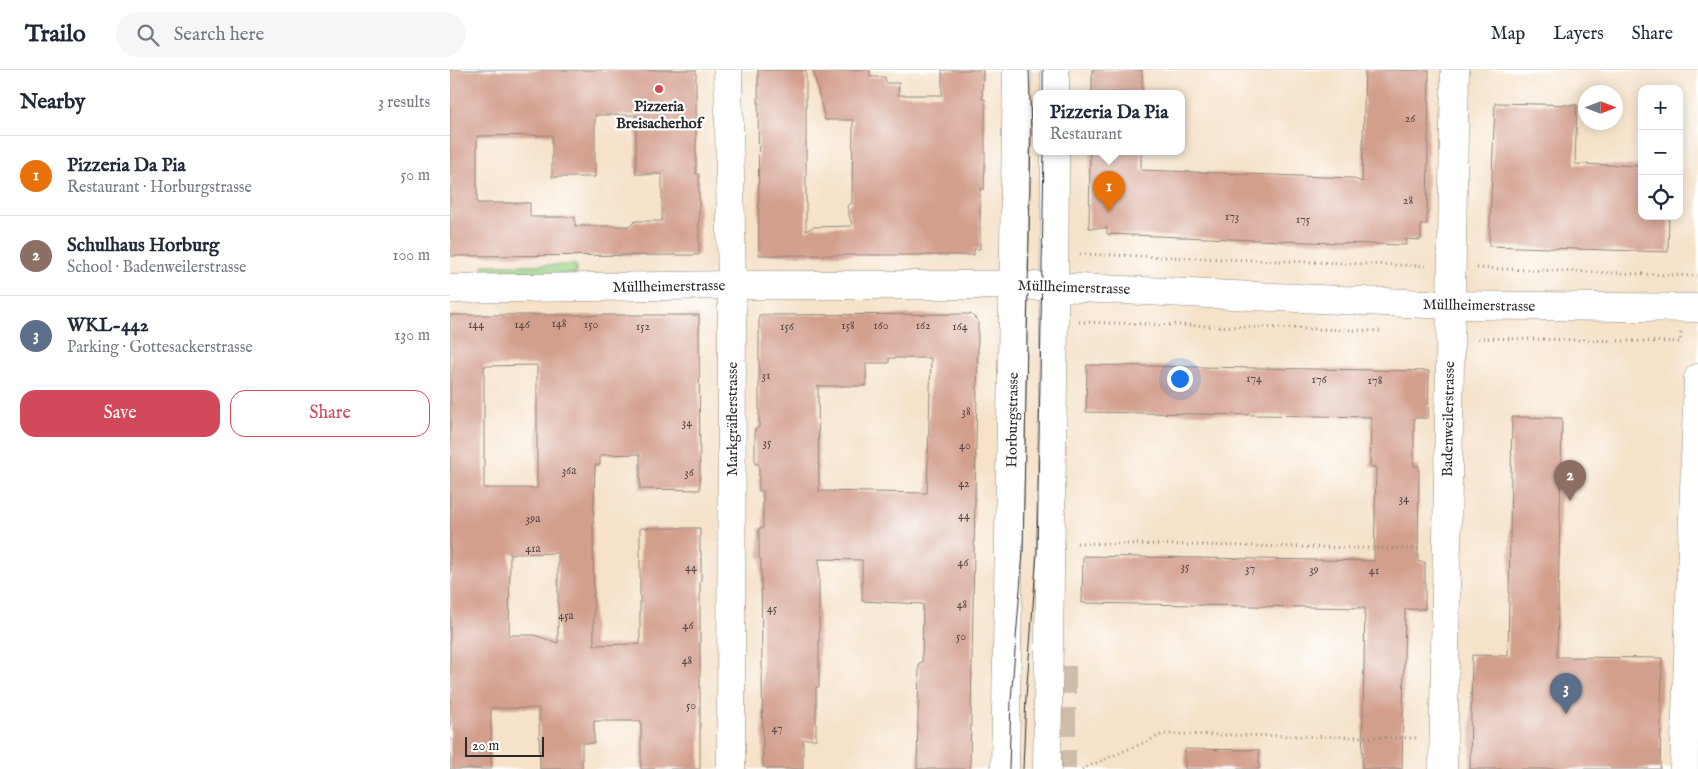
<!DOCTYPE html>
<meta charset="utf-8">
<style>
:root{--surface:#fff;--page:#f6f6f7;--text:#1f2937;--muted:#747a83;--line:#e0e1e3;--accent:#d1495b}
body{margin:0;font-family:"IM FELL English",serif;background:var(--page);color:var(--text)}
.controls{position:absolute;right:15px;top:15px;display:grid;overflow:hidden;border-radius:10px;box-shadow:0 2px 12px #0003}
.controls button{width:45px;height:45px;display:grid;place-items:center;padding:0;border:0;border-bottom:1px solid var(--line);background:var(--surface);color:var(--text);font:25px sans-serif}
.compass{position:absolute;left:1128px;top:15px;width:45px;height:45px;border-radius:50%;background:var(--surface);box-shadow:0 2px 12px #0003;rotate:90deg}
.scale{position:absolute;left:15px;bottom:12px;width:79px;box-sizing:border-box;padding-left:5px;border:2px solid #2b2b2b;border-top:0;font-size:14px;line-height:18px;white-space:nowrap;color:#2b2b2b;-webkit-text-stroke:4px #fff;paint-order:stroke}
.you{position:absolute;left:729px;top:308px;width:18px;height:18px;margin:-12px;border:4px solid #fff;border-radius:50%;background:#1a73e8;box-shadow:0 0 0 8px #1a73e833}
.badge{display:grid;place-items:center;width:32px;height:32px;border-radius:50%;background:var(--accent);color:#fff;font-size:16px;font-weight:700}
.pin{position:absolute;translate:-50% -41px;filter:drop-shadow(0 1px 2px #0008)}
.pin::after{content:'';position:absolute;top:26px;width:18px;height:15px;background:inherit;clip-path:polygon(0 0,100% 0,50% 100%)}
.popup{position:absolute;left:583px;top:20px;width:152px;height:65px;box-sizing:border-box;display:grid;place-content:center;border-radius:10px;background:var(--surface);filter:drop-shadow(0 1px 4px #0005);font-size:16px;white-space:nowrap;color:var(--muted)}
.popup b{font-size:19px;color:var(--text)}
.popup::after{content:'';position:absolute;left:50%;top:100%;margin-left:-10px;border:10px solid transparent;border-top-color:var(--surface)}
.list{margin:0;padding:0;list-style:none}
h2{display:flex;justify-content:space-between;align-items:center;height:65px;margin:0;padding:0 20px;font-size:21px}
h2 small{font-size:16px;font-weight:400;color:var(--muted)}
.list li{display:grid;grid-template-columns:32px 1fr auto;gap:15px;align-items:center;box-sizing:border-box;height:80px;padding:0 20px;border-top:1px solid var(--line)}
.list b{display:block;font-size:19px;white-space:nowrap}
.list p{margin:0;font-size:16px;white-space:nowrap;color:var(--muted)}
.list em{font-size:16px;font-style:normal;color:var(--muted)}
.actions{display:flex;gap:10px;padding:15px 20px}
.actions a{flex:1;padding:11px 0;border:1px solid var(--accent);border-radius:15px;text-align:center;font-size:18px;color:var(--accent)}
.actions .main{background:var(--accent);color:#fff}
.icon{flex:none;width:28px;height:28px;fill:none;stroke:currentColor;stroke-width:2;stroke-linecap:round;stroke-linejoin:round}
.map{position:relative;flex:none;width:1248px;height:699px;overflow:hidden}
header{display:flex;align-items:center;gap:30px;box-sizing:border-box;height:70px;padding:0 25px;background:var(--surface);border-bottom:1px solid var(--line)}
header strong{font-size:24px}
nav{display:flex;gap:28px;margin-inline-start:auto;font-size:18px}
.search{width:350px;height:45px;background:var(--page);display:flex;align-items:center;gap:12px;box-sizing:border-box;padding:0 18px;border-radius:28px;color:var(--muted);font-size:19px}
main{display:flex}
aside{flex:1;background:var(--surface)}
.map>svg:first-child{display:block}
.green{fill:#99d285;stroke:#627e58}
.building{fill:#d39f8d;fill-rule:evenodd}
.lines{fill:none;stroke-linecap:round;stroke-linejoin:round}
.highway-tunnel{stroke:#cdbda9;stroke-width:28;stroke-dasharray:28 14;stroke-linecap:butt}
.minor-casing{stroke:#90867a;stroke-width:29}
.path{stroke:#90867a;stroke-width:3;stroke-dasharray:1 4;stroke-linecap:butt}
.minor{stroke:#fff;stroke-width:28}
.tram{stroke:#2b2b2b;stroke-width:1}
.poi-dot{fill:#d1495b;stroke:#fff;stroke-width:2}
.labels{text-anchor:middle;stroke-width:4.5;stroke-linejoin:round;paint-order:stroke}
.number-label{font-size:12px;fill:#554844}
.poi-label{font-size:15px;font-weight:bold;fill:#2b2b2b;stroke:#fff}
.street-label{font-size:15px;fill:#2b2b2b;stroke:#fff}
</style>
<header>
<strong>Trailo</strong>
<div class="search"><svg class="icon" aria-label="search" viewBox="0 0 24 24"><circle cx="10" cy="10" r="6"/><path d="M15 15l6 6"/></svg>Search here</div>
<nav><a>Map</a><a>Layers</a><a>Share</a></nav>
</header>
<main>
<aside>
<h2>Nearby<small>3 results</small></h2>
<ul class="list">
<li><span class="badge" style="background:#e8710a">1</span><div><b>Pizzeria Da Pia</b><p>Restaurant · Horburgstrasse</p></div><em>50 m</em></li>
<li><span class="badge" style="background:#8d6e63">2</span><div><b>Schulhaus Horburg</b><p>School · Badenweilerstrasse</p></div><em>100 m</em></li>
<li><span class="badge" style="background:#5c6f8a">3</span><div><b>WKL-442</b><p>Parking · Gottesackerstrasse</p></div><em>130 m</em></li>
</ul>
<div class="actions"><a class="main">Save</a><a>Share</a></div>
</aside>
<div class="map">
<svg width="1248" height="699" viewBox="0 0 1248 699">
<rect width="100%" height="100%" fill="#fff"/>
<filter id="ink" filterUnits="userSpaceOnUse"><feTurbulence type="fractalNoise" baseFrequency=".02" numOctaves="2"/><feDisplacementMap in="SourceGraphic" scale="10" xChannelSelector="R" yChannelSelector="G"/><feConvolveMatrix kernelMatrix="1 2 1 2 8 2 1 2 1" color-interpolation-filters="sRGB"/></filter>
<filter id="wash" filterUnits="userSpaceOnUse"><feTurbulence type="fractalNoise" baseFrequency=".0096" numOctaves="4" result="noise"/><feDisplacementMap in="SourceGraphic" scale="20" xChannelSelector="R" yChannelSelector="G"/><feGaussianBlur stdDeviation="1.12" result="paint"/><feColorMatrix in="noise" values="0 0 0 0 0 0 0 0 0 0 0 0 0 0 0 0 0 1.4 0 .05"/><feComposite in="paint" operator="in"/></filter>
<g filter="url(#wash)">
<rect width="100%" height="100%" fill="#f5e2c9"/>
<path class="green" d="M33 195H126V204L33 203Z"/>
<g id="blocks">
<g class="building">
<path d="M0 0H246V104H249V185L0 186ZM145 45H186V104H212V151H185L180 156H125V147H80V133H27V66L102 65V107H145Z"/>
<path d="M308 0H356V161L363 157 402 156 397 136 402 133 403 50H375L363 0H420V7H435L436 13H449L448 25H492V0H533L532 29H535V93L534 119H530V179H524V185H309Z"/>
<rect x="642" y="0" width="50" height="23"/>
<path d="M915 0H979L977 154H971V170L956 169V175L856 172 657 164V158H639L640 81H691V100L901 108 912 112Z"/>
<path d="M1045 33 1127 35 1125 94 1192 96V146H1219L1218 182 1039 176Z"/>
<path d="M521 244 528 251V264L520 699H467L469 593H472L473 534 412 531V490L369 489V617H366V669H353V699H317V697H313L311 489 309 488V458H313V421H309V394H305V359L309 357V245ZM439 288H481L477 423 369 421 368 316H416V293H439Z"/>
<path d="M0 245H249L250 420 190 419V384L150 385V395H145L143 458 144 575 190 574V458H250V481H251V512H250V699H191V651H144V673H132V699H90L89 638H41V699H0ZM87 295V418H34V296ZM108 483V573L84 565H59L60 484Z"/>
<path d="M637 295 979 301 978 348H964V396H969L968 492H975V539H955L952 699H912L915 538 632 533 633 486 924 491 926 397H920L921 347 636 342Z"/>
<path d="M1062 347 1112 348 1107 587 1212 588 1210 699H1020L1022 585 1058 586Z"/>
<path d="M735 679 809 680V699H735Z"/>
</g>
</g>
</g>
<g filter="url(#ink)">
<use href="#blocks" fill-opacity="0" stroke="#90867a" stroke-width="1"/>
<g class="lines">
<path class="highway-tunnel" d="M612 596V699"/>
<defs>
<g id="minor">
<path d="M278 0 282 215 281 699"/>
<path d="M605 23V0"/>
<path d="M0 219 282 215H563L1000 235 1248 238"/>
<path d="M555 699 567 0"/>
<path d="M597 699 604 251 605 81"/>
<path d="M993 699 1005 0"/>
<path d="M1234 699 1248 308"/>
</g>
</defs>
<use href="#minor" class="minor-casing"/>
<g class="path">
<path d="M630 184 976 196"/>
<path d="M1027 198 1248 206"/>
<path d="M629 252 930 261"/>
<path d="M1028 268 1230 272 1231 263"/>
<path d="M627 473 971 479"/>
<path d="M632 699 714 664 967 668"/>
</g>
<use href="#minor" class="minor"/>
<g class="tram">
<path d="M593 0V23"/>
<path d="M559 699 561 630 573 482 581 61 579 0"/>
<path d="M573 699 576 627 587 483 594 81"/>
</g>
</g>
</g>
<circle class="poi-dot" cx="209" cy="19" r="5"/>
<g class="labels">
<g class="number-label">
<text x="960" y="52">26</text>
<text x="958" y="134">28</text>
<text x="782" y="150">173</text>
<text x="853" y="153">175</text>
<text x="109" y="257">148</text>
<text x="26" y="258">144</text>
<text x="72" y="258">146</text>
<text x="141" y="258">150</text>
<text x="398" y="259">158</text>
<text x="431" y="259">160</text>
<text x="473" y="259">162</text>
<text x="193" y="260">152</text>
<text x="337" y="260">156</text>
<text x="510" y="260">164</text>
<text x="316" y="309">31</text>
<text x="804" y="312">174</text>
<text x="869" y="313">176</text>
<text x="925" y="314">178</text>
<text x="516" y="345">38</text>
<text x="237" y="356">34</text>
<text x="317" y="376">35</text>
<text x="515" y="379">40</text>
<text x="119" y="404">36a</text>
<text x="239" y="406">36</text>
<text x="514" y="417">42</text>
<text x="954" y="432">34</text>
<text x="514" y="449">44</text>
<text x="83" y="452">39a</text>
<text x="83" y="482">41a</text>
<text x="513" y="496">46</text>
<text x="735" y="500">35</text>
<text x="241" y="501">44</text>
<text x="800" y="502">37</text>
<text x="864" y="503">39</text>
<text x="924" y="504">41</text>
<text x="512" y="538">48</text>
<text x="322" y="542">45</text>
<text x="116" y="549">45a</text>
<text x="238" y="559">46</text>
<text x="511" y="570">50</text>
<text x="237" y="594">48</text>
<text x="241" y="639">50</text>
<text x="327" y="662">47</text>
</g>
<g class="poi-label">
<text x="209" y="41">Pizzeria<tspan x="209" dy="17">Breisacherhof</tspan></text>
</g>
<g class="street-label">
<text transform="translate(219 216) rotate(-1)" y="5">Müllheimerstrasse</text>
<text transform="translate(624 217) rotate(2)" y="5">Müllheimerstrasse</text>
<text transform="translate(1029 235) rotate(1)" y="5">Müllheimerstrasse</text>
<text transform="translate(282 349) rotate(-90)" y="5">Markgräflerstrasse</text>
<text transform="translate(998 349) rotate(-89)" y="5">Badenweilerstrasse</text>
<text transform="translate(562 350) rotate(-89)" y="5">Horburgstrasse</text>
</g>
</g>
</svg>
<div class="controls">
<button>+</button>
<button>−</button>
<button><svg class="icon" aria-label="locate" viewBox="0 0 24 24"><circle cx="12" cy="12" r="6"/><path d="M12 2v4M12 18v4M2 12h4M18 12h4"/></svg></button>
</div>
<svg class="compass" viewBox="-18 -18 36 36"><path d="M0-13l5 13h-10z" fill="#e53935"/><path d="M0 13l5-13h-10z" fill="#747a83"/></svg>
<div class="scale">20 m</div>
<div class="you"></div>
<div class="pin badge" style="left:659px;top:142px;background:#e8710a">1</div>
<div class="popup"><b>Pizzeria Da Pia</b>Restaurant</div>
<div class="pin badge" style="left:1120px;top:431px;background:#8d6e63">2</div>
<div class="pin badge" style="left:1116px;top:644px;background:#5c6f8a">3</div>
</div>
</main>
